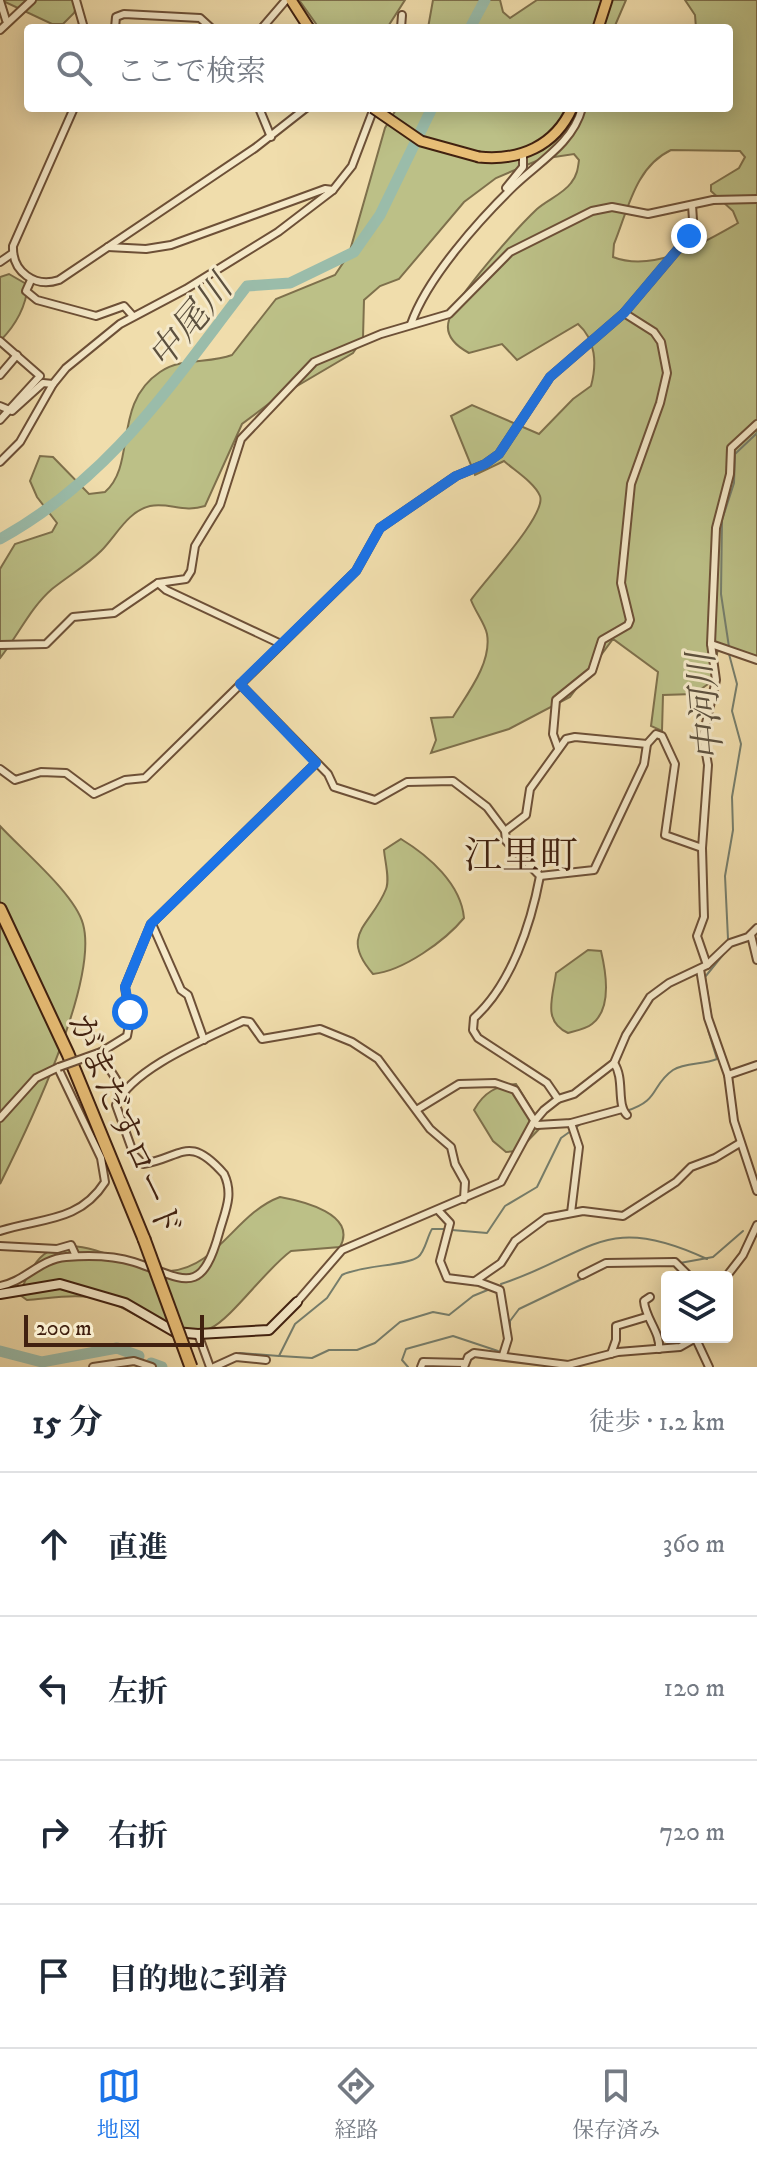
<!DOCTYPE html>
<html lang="ja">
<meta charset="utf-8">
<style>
:root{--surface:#fff;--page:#f6f6f7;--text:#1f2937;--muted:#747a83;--line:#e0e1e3;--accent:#1a73e8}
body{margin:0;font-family:"IM FELL DW Pica","Noto Serif JP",serif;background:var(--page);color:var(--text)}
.controls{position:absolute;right:24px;bottom:24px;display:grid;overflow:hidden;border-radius:8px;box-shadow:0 4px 20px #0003}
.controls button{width:72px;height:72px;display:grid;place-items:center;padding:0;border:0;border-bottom:2px solid var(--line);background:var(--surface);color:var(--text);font:40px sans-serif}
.scale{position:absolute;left:24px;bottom:20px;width:180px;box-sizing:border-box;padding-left:8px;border:4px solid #412110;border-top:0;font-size:22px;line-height:28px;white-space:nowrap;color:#412110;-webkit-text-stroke:6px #f5e9c9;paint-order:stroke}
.stop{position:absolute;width:24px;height:24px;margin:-18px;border:6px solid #1a73e8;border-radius:50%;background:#fff}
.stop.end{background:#1a73e8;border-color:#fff;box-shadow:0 2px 8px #0008}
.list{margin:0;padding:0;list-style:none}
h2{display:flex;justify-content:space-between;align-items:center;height:104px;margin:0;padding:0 32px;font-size:34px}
h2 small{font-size:26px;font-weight:400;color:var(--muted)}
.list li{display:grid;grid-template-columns:52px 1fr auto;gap:24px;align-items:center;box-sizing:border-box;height:144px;padding:0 32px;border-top:2px solid var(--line)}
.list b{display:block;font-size:30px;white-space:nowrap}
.list em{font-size:26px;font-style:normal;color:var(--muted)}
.icon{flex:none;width:44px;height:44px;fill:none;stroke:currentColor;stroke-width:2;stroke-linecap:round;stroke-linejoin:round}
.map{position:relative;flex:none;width:757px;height:1367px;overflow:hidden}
.search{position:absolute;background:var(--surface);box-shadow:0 4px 20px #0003;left:24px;right:24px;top:24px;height:88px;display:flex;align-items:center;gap:20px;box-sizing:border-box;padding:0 28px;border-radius:8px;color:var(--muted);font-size:30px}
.sheet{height:680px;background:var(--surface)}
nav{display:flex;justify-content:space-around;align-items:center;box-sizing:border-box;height:112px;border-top:2px solid var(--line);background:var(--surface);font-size:22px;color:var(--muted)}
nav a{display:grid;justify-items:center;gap:4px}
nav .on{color:var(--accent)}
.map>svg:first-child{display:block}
.green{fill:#bcc087;stroke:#7e704c;stroke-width:2;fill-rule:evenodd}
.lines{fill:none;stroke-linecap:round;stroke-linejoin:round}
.stream{stroke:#767e6c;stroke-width:2}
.river{stroke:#9abcaa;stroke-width:11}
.street-casing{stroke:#6d5037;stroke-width:10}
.secondary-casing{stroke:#412110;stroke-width:12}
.primary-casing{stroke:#412110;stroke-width:13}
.highway-casing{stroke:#412110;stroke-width:15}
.street{stroke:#f5e9c9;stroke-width:6}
.secondary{stroke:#f5e9c9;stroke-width:8}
.primary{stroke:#e8be76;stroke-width:9}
.highway{stroke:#e8be76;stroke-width:11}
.street-bridge-casing{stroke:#6d5037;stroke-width:10;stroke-linecap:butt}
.primary-bridge-casing{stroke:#412110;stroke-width:13;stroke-linecap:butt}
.highway-bridge-casing{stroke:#412110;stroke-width:15;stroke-linecap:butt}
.street-bridge{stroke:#f5e9c9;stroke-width:6}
.primary-bridge{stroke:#e8be76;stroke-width:9}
.highway-bridge{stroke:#e8be76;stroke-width:11}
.route{stroke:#1a73e8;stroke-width:10}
.labels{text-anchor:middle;stroke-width:6;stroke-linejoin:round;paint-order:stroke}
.street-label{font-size:34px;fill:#412110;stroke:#f5e9c9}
.water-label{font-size:36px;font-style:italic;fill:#5c503e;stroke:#f5e9c9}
.quarter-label{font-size:38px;fill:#412110;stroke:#f5e9c9}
</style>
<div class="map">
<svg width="757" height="1367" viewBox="0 0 757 1367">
<rect width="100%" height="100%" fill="#f0ddac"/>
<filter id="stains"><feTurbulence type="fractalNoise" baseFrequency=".0025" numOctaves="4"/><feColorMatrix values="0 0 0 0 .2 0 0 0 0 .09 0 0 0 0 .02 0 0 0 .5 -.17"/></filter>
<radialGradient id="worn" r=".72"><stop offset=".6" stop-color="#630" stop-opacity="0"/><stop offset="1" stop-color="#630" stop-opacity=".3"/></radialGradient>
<g class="green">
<path d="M1 0H79L74 13 63 24H52Z"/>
<path d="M299 0H405L387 28H319Z"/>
<path d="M433 0H500L503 12 510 18 537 0H626L614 28H428Z"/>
<path d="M685 0H757V663L733 648 718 649 711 682 694 694 663 695 662 731 651 726 658 672 613 639 570 697 509 729 431 753 436 740 431 718 453 717C467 694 492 663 487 634 485 624 475 611 471 600 483 582 547 515 540 496 535 483 514 470 504 461L475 475 451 416 472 405 539 434 573 399 591 386C597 364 596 340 578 324L517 360 502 344 469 353C456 346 444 336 449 320 455 297 518 227 537 209 547 200 563 194 571 183 577 176 578 168 579 160L574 154 541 159 496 178 464 202 399 279 380 286 364 300 363 338 353 353 275 399 242 424 205 506C183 513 169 502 150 506 128 511 116 536 101 551 86 566 68 576 52 589 30 608 18 636 0 658V569L15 544 52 532 57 523 37 497 30 481 40 456 53 457 89 494 105 492C137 464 112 404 160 372 182 357 209 364 232 355L276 299 335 275 349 254 385 128 397 108H729V28H696L695 15ZM671 150 740 151 745 157 739 168 711 185V191L733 211 738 223C703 243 654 273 613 257L614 244C628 210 635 167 671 150Z"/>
<path d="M9 274 28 285C26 306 15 326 0 341V277Z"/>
<path d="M0 826C22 850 75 894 83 924 99 981 27 1130 0 1184Z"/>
<path d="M401 839C429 856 461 884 464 918 445 941 403 971 373 974 338 934 372 925 386 889 390 879 385 862 384 850Z"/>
<path d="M588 950 601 951C606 972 612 1009 592 1024 586 1029 575 1031 568 1033 542 1021 553 997 556 973Z"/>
<path d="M516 1084 542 1126 518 1151 506 1152 493 1141 474 1110C484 1092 496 1086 516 1084Z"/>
<path d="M280 1197C302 1201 358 1214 340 1247L291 1251C266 1269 232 1318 211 1328 172 1347 141 1313 107 1301 81 1292 53 1298 27 1300L20 1295C22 1284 28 1276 33 1267 64 1216 128 1274 170 1271 218 1267 236 1213 280 1197Z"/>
</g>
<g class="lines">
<g class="stream">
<path d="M729 647 721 594 722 520 734 483 735 454 757 433"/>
<path d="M728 939 725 876 733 830 732 797 741 744 732 711 737 684 729 654"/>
<path d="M712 1020 705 977 726 951"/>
<path d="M626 1111C661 1100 650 1086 673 1070 685 1062 703 1065 717 1059L708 1030"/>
<path d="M452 1230 487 1233 505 1206 537 1187 561 1138 582 1123"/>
<path d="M680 1263 713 1257 743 1231"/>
<path d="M645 1266 656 1265"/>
<path d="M501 1284C592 1254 604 1211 707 1259"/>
<path d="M510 1335V1321L519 1309 588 1276"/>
<path d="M508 1348 511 1341"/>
<path d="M280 1356 312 1358 329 1350H357L375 1343 400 1322 433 1312 449 1315 473 1296 490 1289"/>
<path d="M214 1364 240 1353 279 1356 295 1324 327 1298 342 1275C361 1265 406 1266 418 1257 425 1252 427 1237 432 1229H446"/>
<path d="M408 1367 402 1360 406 1349 453 1336 498 1351"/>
</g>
<g class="river">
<path d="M470 28 485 0"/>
<path d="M0 539C112 477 171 384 247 286L290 283 354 252 380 215 432 108"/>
<path d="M0 1351 42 1362 117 1348 139 1356"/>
<path d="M151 1363 162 1367"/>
</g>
<defs>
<g id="street">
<path d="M76 0 84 28"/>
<path d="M0 1 6 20"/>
<path d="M115 28 116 17 124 14 200 18 211 28"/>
<path d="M262 28 286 0"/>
<path d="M401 28 402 15"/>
<path d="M0 30 32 0"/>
<path d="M74 108 13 246C12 272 35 288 59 280L255 148 306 108"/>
<path d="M259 108 271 137"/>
<path d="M506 188 523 167V154"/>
<path d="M108 247 146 249 171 245 325 189 333 190"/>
<path d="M0 262 13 253"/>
<path d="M31 280 26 291 37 300 96 316 124 306 132 315"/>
<path d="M411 324C427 278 479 220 514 186 539 162 573 143 582 108"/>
<path d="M0 341 40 376 0 420"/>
<path d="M0 375 17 355"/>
<path d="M0 406 12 411 43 383 53 384"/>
<path d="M0 462 20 442 53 384 66 368 120 324 186 289 278 232 333 190 352 166 374 108"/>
<path d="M158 583 166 590 281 644"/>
<path d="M711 644 757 660"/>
<path d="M0 645 46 644 73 617 114 613 158 583 186 579 191 571 195 546 220 505 241 439 314 362 381 334 449 314 510 252 592 211 612 207 648 214 713 200 757 199"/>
<path d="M240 684 328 774 334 787 375 800 407 782 453 781 487 807 505 831 506 841 540 876C531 924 511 985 474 1018L473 1030 478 1038 547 1083 558 1099"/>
<path d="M558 748 553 734 556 700 592 671 602 640 628 625 630 620 621 583 631 484 660 403 667 373 661 342 654 332 624 313"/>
<path d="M0 769 15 780 41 772 66 773 94 794 125 780 145 778 356 571 380 528 456 476 485 464 499 454 550 377 624 313 689 236 693 220 692 205"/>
<path d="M505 831 526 815 530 789 566 739 575 737 647 744"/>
<path d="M540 876 594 870 644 764 647 744 656 734 662 736 675 764 665 835 702 848"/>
<path d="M152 924 181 990 188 995 204 1040"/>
<path d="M751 935 757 960"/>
<path d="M707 965 697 936 704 917 702 848 708 765 703 736 716 680 711 644 716 528 730 474 731 448 757 424"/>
<path d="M700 969 708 1018 728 1075 734 1121 757 1191"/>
<path d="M105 1050 109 1068 124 1092"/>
<path d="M101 1052 127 1036 130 1020 125 987 151 924 316 763"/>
<path d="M614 1063C625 1079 616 1104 627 1115"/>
<path d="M728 1075 757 1065"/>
<path d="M418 1109 459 1084 495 1083 515 1090 537 1125 571 1123 622 1109"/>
<path d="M0 1118 36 1078 59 1067"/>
<path d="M571 1123 579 1147 571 1213"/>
<path d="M438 1210 450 1223 440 1261 447 1278 479 1282 500 1290 508 1339 503 1355"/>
<path d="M0 1231C39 1218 79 1223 105 1182L101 1158 58 1068"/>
<path d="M0 1246 57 1249 71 1245 76 1256"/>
<path d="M582 1275 606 1263 675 1262 690 1277"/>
<path d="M726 1277 743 1255 757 1225"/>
<path d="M475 1281 501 1263 515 1241 546 1218 583 1211 623 1216 676 1182 691 1167 715 1158 740 1143"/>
<path d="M0 1286C24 1282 40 1259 66 1257 89 1255 112 1255 134 1262 183 1278 201 1299 219 1233 225 1211 234 1195 224 1174 188 1133 182 1158 143 1164L134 1155 116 1105C132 1068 208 1038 243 1021L250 1022 262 1039 320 1029 352 1042 378 1059 430 1129 451 1147 455 1164 465 1182 464 1199"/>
<path d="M650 1297 644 1301C645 1318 661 1333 659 1349"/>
<path d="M297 1302 342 1250 501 1182 533 1123 544 1110 558 1099 574 1094 614 1063 626 1035 650 997 669 983 707 965 730 943 748 937 757 928"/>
<path d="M198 1334 210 1367"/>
<path d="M695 1337 709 1367"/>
<path d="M611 1354 616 1340V1326L646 1317"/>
<path d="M93 1367 134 1361 152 1367"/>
<path d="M214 1367 236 1357 266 1360"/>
<path d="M421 1367 423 1362 464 1363"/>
<path d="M464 1367 468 1357 474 1353 568 1365 618 1352 680 1347 694 1339"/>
</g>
<path id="secondary" d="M0 1294 60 1284 125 1303 175 1332 198 1334 269 1330 297 1302"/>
<g id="primary">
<path d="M291 0 309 28"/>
<path d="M598 28 607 0"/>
<path d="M479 157C520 161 555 146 572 108"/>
</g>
<path id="highway" d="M0 909 68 1054 144 1239"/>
</defs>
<use href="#street" class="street-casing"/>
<use href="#secondary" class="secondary-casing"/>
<use href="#primary" class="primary-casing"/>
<use href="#highway" class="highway-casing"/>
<use href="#street" class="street"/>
<use href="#secondary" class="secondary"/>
<use href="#primary" class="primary"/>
<use href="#highway" class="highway"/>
<defs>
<path id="street-bridge" d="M59 1067 101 1052"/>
<path id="primary-bridge" d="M373 108 421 141 479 157"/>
<path id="highway-bridge" d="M144 1239 191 1367"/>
</defs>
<use href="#street-bridge" class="street-bridge-casing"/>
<use href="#primary-bridge" class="primary-bridge-casing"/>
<use href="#highway-bridge" class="highway-bridge-casing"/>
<use href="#street-bridge" class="street-bridge"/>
<use href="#primary-bridge" class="primary-bridge"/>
<use href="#highway-bridge" class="highway-bridge"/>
</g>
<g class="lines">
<path class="route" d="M130 1012 125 987 151 924 316 763 240 684 356 571 380 528 456 476 485 464 499 454 550 377 624 313 689 236"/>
</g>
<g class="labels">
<g class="street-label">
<text transform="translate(126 1125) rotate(67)" y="12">がまだすロード</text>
</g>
<g class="water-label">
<text transform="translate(189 321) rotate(-50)" y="13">中尾川</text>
<text transform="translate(704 707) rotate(-95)" y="13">中河川</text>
</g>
<g class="quarter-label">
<text x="521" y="868">江里町</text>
</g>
</g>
<rect width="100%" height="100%" filter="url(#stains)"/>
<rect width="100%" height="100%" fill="url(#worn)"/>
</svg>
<div class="controls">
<button><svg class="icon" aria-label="layers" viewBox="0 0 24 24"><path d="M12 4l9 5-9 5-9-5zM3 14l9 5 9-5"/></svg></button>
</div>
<div class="scale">200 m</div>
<div class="stop" style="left:130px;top:1012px"></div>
<div class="stop end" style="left:689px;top:236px"></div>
<div class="search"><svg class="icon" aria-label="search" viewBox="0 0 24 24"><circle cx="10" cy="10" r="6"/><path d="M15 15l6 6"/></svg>ここで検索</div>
</div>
<section class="sheet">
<h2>15 分<small>徒歩 · 1.2 km</small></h2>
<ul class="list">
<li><svg class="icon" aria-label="ahead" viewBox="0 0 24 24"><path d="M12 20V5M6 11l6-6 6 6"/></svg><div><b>直進</b></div><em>360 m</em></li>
<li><svg class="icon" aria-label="left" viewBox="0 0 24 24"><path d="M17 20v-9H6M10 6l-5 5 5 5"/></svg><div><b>左折</b></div><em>120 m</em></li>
<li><svg class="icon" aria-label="right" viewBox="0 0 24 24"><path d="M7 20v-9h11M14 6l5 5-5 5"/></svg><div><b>右折</b></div><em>720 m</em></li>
<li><svg class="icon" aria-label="arrive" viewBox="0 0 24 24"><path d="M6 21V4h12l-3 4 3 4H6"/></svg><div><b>目的地に到着</b></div></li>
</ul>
</section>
<nav>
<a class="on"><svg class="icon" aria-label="map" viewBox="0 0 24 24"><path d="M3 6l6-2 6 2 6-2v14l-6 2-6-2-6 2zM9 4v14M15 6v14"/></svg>地図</a>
<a><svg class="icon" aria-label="directions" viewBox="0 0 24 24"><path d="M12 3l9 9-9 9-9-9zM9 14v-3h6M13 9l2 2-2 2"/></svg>経路</a>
<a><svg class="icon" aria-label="saved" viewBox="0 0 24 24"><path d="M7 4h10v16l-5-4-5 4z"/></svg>保存済み</a>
</nav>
